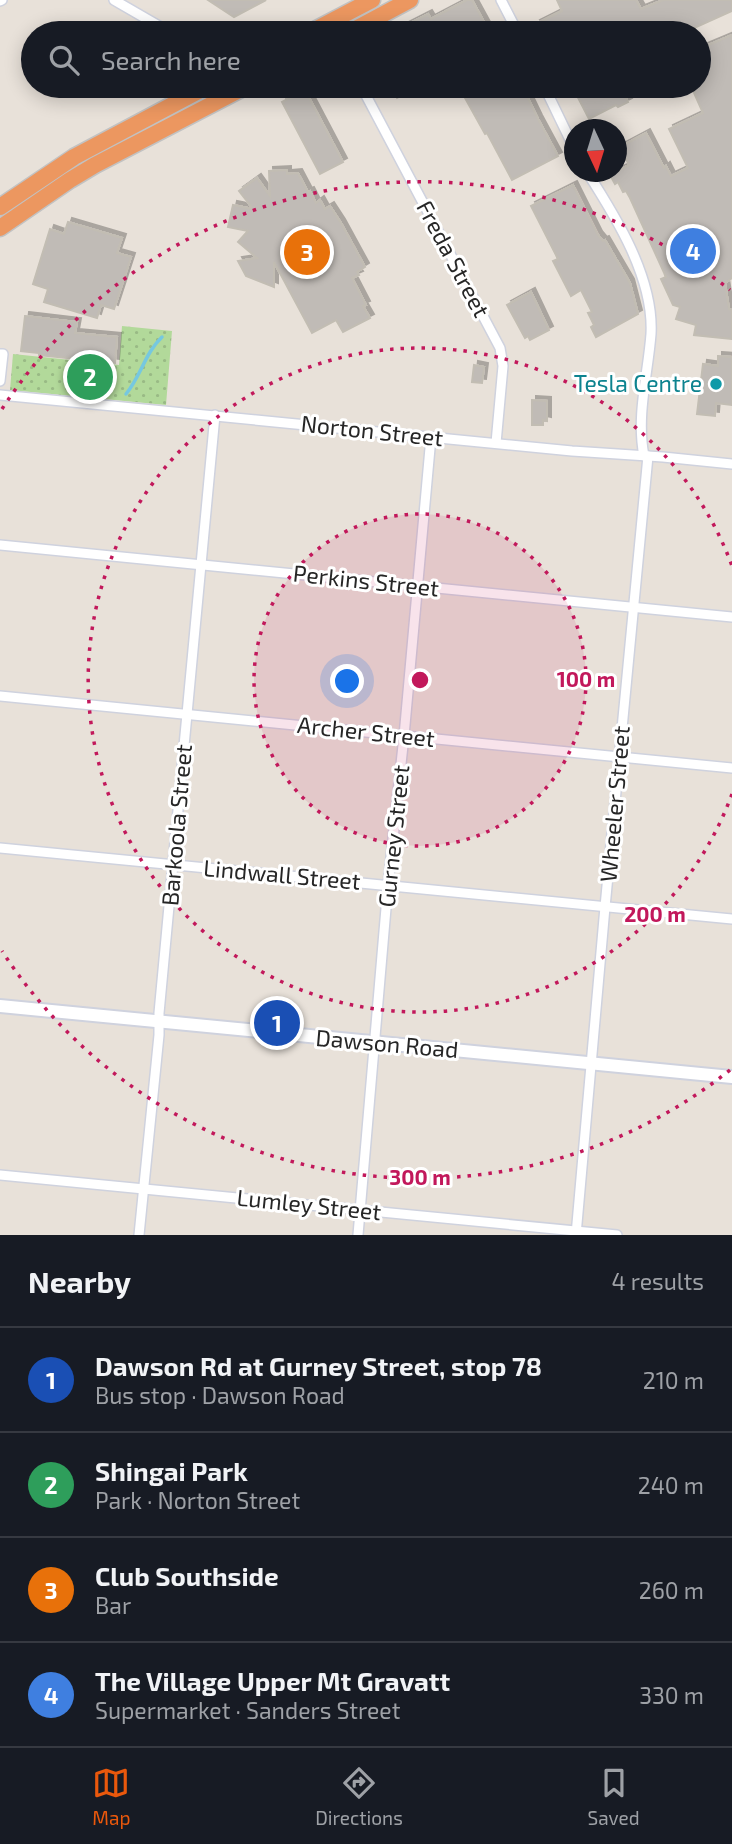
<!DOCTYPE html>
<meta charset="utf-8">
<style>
:root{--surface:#171b24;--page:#242831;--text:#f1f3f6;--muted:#9ea1a6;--line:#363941;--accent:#ea580c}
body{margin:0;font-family:"Exo 2",sans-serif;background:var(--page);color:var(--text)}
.compass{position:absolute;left:564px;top:119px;width:63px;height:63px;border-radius:50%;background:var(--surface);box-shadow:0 4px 18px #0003;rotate:176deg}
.you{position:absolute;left:348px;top:682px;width:24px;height:24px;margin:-18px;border:5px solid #fff;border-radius:50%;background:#1a73e8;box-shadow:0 0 0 10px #1a73e833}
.badge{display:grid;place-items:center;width:46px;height:46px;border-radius:50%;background:var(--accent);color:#fff;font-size:23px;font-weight:700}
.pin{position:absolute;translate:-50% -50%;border:4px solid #fff;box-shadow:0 2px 7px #0006}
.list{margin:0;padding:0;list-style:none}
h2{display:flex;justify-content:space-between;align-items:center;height:91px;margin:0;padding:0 28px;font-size:30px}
h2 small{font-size:23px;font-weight:400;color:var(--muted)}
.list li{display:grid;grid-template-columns:46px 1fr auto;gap:21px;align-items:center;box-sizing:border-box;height:105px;padding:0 28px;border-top:2px solid var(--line)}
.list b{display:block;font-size:26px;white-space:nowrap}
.list p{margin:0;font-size:23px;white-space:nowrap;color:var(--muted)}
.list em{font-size:23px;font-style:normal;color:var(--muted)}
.icon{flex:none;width:38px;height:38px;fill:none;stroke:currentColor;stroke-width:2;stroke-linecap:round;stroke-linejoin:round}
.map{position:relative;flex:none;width:732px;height:1235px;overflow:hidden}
.search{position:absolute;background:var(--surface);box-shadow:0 4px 18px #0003;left:21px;right:21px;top:21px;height:77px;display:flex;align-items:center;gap:18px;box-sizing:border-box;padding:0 24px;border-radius:38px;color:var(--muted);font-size:26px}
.sheet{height:511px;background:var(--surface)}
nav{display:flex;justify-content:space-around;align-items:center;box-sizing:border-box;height:98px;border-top:2px solid var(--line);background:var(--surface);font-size:19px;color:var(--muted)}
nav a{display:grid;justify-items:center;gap:4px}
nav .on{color:var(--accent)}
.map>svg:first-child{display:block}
.park{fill:url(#park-dots)}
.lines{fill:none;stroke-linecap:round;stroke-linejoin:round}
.stream{stroke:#76c8e0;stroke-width:3.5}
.building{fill:#c0bbb6;stroke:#c2bdb3;stroke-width:2;filter:url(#shadow)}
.street-casing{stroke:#cfd2de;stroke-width:12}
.secondary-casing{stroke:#cfd2de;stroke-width:16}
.highway-casing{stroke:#c2c2c2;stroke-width:19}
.street{stroke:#fff;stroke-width:9}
.secondary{stroke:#fff;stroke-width:12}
.highway{stroke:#ec9760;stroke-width:16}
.ring{fill:none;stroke:#c2185b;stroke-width:3.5;stroke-dasharray:3.5 7}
.culture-dot{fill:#0f9aa8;stroke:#fff;stroke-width:2.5}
.labels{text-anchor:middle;stroke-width:6;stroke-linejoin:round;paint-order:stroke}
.street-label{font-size:23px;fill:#262626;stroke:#fff}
.culture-label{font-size:23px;fill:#0d838f;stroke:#fff;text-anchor:end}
.centre{fill:#c2185b;stroke:#fff;stroke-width:3.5}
.ring-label{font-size:21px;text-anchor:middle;font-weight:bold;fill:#c2185b;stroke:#fff;stroke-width:6;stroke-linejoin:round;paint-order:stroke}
</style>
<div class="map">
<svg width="732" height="1235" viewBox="0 0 732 1235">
<defs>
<pattern id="park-dots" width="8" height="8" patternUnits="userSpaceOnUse" patternTransform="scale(1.75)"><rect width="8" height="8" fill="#b2d99a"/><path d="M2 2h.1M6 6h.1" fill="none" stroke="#99ba85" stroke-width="1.8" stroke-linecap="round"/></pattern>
<filter id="shadow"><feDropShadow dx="4" dy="-4" stdDeviation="0" flood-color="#0004"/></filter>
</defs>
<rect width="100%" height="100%" fill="#e8e1d9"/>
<path class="park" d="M122 326 172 331 166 405 10 390 13 354 119 365Z"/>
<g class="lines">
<path class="stream" d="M126 394C141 376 145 353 162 337"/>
</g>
<g class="building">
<path d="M208 0H266L234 17Z"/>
<path d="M467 0H472L490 33H391L428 14 431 19Z"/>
<path d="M557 0H636L641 9 663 0H732V11L683 33H656L650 21 634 30 635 33H541L536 24 562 11Z"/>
<path d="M732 35V278L725 283 729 309 732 310V339L694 335 696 325 676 319 680 307 673 305 661 279 666 277 630 198 626 191 623 192 618 182 615 184 610 175 629 165 620 147 646 133 664 168 666 166 671 176 688 168 669 129 703 113 691 86H699V49Z"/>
<path d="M390 86H419L397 98Z"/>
<path d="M466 86H524L526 94 538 119 558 156 512 180 487 133 485 134 460 89Z"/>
<path d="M572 86H609L611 89 620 86 628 102 618 107 616 105 589 119Z"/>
<path d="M305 90 343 162 320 174 282 102Z"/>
<path d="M287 170V174L298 173 308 192 310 191 316 203 320 200 325 209 330 206 341 223 365 267 357 272 359 275 352 278 366 305 363 306 370 318 343 332 336 320 312 333 274 262V287L246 276 238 261 257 258 238 242 248 231 228 227 233 205 253 209 239 191 257 178 270 196 269 171Z"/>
<path d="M573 185 598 235 603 241 605 240 630 283 638 314 596 337 591 327 594 325 588 313 592 312 581 290 571 296 553 261 558 259 531 206Z"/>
<path d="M68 222 122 238 117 253 131 257 114 309 101 305 97 318 44 302 48 289 33 284 50 229 64 234Z"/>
<path d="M531 292 549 330 530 340 528 336 525 338 507 305Z"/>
<path d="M25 316 77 322 75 333 117 337 115 363 39 355V353L21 351Z"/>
<path d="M718 356 732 357V405L716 403 715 416 697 414 703 364 718 366Z"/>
<path d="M474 365 484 367 482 383 472 382Z"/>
<path d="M532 400 547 401V421L543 420V425H532Z"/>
</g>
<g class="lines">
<defs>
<g id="street">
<path d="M114 0 171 33"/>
<path d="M501 0 518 33"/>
<path d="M0 1 2 0"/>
<path d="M361 86 500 348 503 366 496 443"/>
<path d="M544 86 574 148"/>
<path d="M587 172C616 217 654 278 651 334 648 374 636 416 644 456"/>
<path d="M0 354H3L0 381"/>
<path d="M0 395 572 451 663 457 732 464"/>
<path d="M0 545 732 617"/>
<path d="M0 696 732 768"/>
<path d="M0 848 732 919"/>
<path d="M0 1175 617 1235"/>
<path d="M139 1235 159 1035V1013L215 415"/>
<path d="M358 1235 388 885 404 736 431 437"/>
<path d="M576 1235 605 907 648 456"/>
</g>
<path id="secondary" d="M0 1006 732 1077"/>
<g id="highway">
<path d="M309 33 372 0"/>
<path d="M348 33 410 0"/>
<path d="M0 207 74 157 208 86"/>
<path d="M0 228 70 180 95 165 247 86"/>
</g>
</defs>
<use href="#street" class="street-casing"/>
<use href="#secondary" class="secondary-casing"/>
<use href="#highway" class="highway-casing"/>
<use href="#street" class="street"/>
<use href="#secondary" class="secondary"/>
<use href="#highway" class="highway"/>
</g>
<circle cx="420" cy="680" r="166" fill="#c2185b" fill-opacity=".12"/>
<g class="ring">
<circle cx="420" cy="680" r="166"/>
<path d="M732 794A332 332 0 1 1 732 566"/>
<path d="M730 1070A498 498 0 0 1 2 951M2 409A498 498 0 0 1 730 290"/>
</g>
<circle class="culture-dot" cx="716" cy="384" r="7"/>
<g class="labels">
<g class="street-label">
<text transform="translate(453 259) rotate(62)" y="8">Freda Street</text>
<text transform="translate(372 431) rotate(6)" y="8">Norton Street</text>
<text transform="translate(366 581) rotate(6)" y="8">Perkins Street</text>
<text transform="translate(366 732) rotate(6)" y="8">Archer Street</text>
<text transform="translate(615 804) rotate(-85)" y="8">Wheeler Street</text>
<text transform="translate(177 825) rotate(-85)" y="8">Barkoola Street</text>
<text transform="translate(394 836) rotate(-84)" y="8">Gurney Street</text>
<text transform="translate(282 875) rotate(5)" y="8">Lindwall Street</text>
<text transform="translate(387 1044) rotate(5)" y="8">Dawson Road</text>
<text transform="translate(309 1205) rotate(6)" y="8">Lumley Street</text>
</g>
<g class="culture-label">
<text x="702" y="392">Tesla Centre</text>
</g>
</g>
<circle cx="420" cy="680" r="10" class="centre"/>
<g class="ring-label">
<text x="586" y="687">100 m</text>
<text x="655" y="922">200 m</text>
<text x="420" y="1185">300 m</text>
</g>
</svg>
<svg class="compass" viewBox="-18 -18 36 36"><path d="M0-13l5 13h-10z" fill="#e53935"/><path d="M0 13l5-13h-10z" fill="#9ea1a6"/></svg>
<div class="you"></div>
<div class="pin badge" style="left:277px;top:1023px;background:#1a4fb4">1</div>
<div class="pin badge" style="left:90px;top:377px;background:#2e9e5b">2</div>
<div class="pin badge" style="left:307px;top:252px;background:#e8710a">3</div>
<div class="pin badge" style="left:693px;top:251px;background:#3f7fe0">4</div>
<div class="search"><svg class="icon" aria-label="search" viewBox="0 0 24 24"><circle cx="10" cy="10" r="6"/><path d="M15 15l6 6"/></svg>Search here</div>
</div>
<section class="sheet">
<h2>Nearby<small>4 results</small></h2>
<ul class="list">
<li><span class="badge" style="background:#1a4fb4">1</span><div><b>Dawson Rd at Gurney Street, stop 78</b><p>Bus stop · Dawson Road</p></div><em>210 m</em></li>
<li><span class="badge" style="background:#2e9e5b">2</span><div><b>Shingai Park</b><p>Park · Norton Street</p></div><em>240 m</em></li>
<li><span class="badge" style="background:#e8710a">3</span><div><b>Club Southside</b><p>Bar</p></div><em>260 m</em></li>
<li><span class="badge" style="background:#3f7fe0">4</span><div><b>The Village Upper Mt Gravatt</b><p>Supermarket · Sanders Street</p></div><em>330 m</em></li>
</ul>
</section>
<nav>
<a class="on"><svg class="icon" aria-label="map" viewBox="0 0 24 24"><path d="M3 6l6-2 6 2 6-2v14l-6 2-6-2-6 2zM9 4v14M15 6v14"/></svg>Map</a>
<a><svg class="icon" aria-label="directions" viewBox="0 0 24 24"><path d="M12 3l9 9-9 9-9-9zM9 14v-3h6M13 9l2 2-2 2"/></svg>Directions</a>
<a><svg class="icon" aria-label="saved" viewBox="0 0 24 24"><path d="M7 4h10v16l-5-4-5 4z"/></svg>Saved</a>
</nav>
